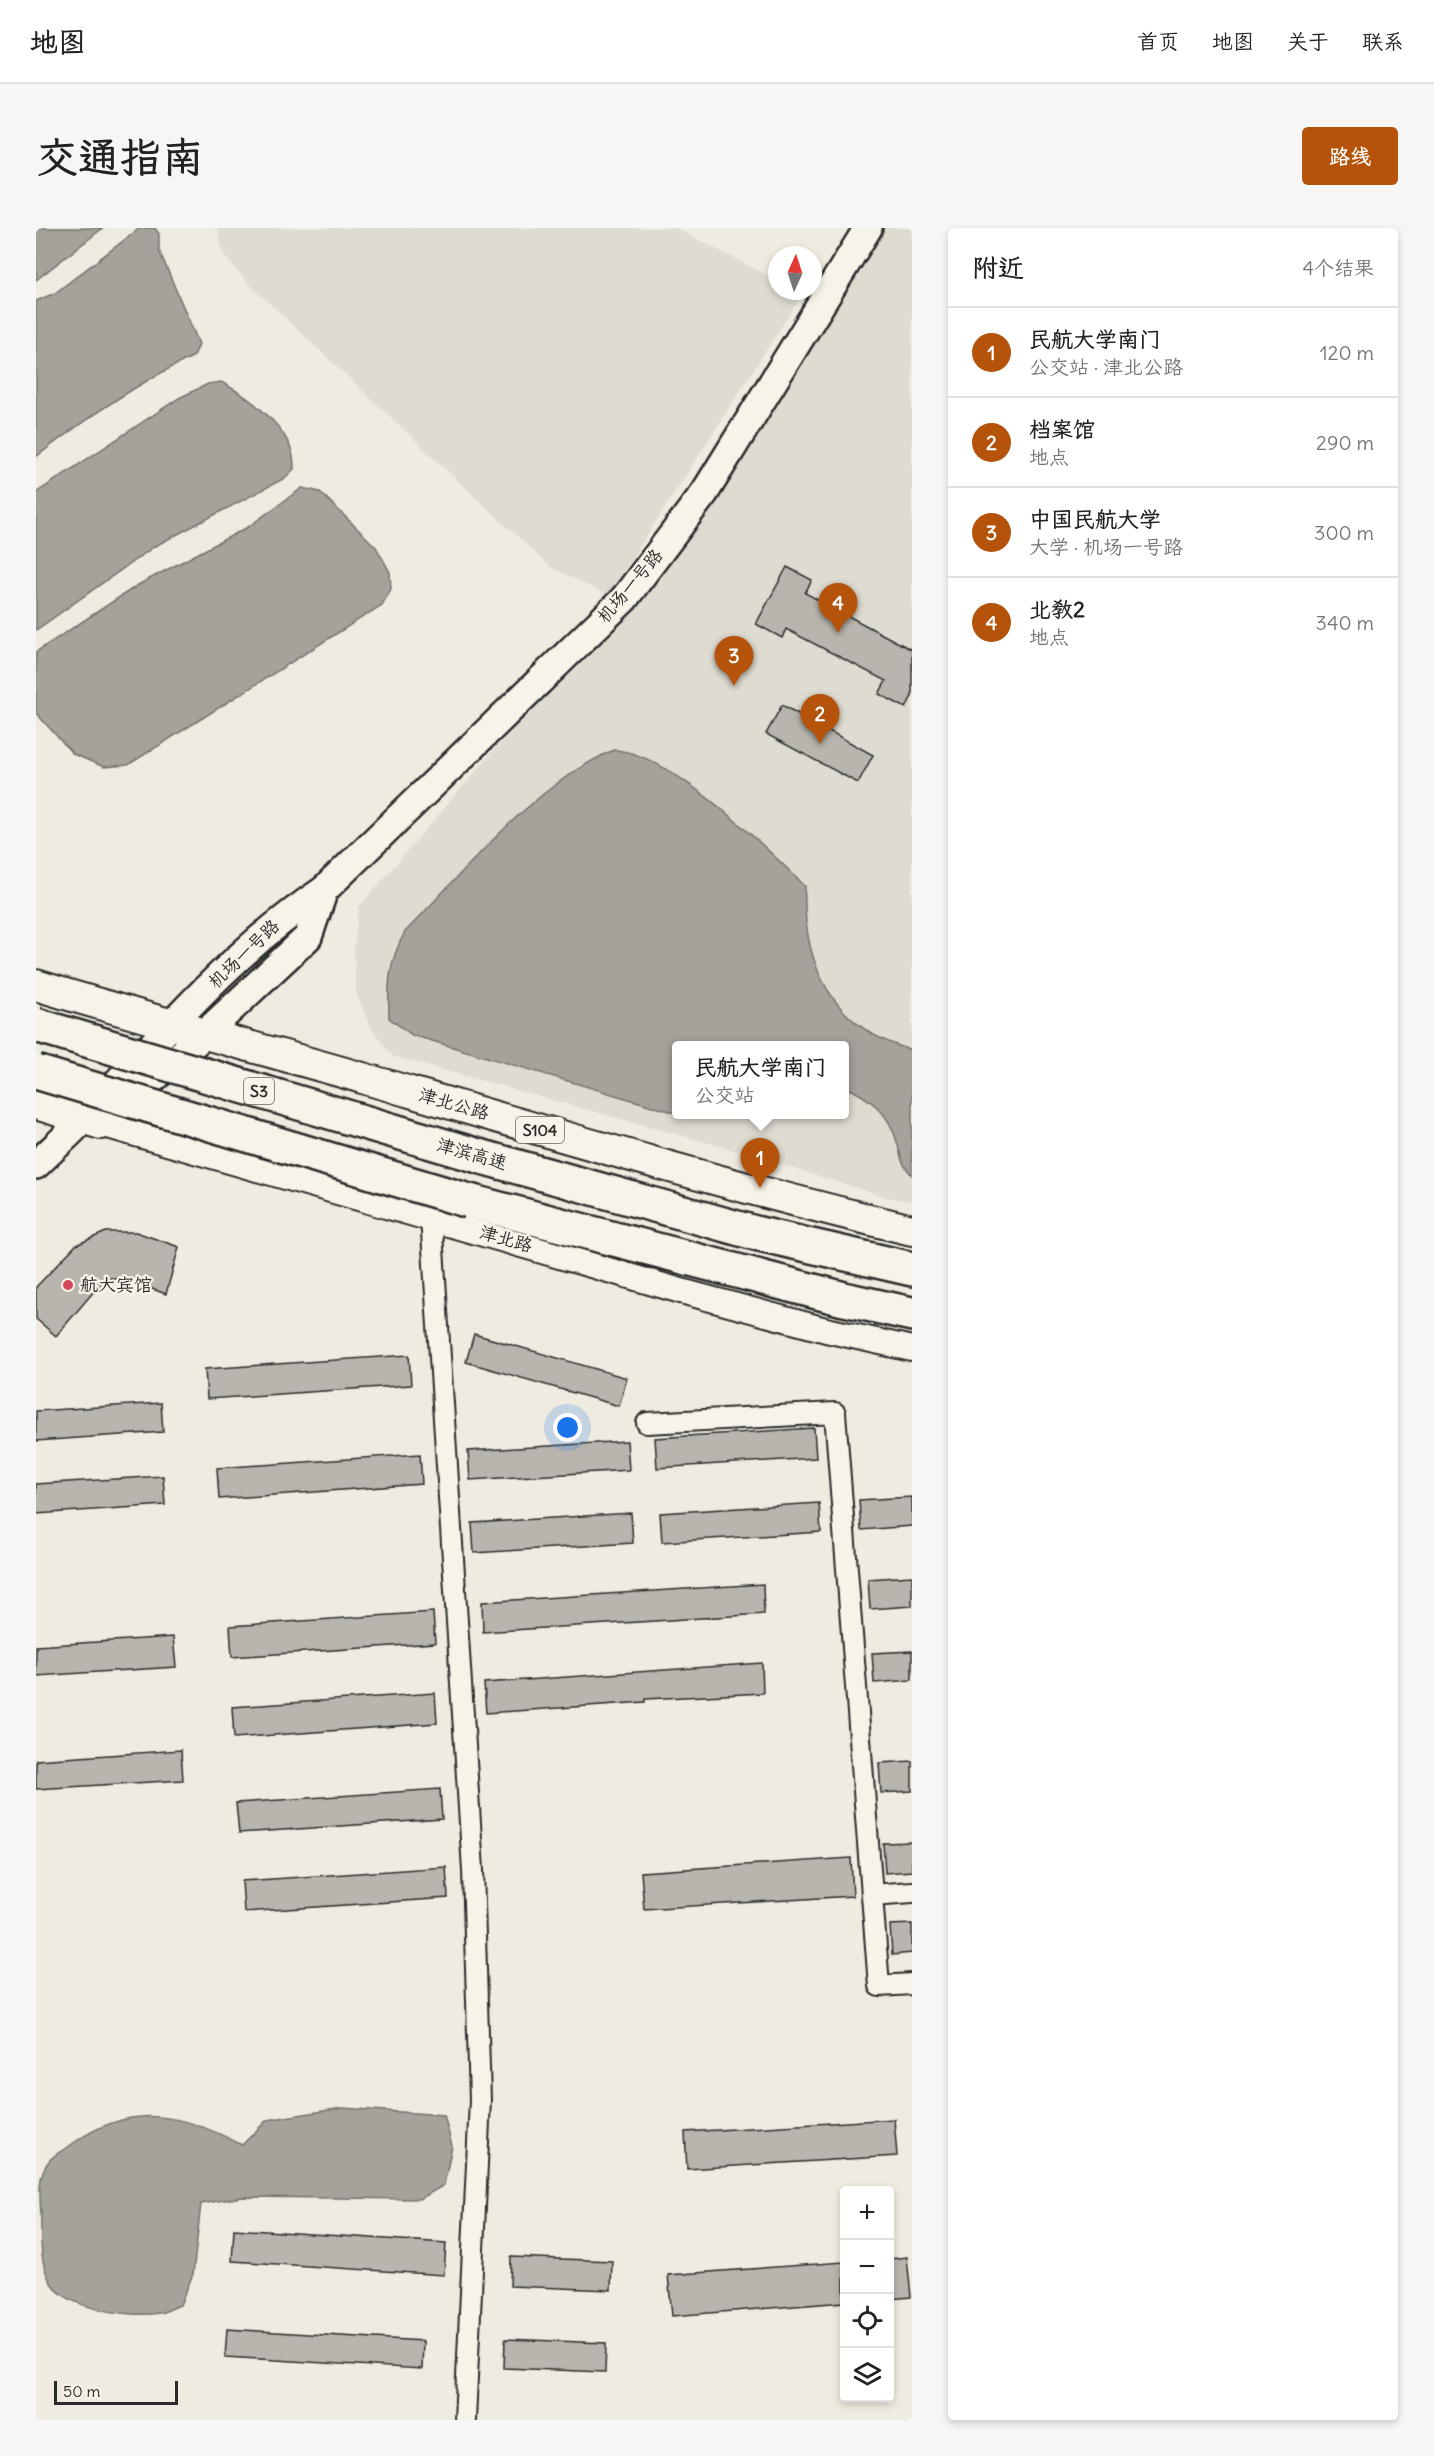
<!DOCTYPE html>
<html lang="zh">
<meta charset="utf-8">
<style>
:root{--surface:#fff;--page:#f6f6f6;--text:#222;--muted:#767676;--line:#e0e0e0;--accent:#b45309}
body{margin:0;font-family:Delius,"LXGW WenKai TC",sans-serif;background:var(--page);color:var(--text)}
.controls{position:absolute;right:18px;bottom:18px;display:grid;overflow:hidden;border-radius:6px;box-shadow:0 3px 9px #0003}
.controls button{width:54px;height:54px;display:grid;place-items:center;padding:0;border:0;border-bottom:2px solid var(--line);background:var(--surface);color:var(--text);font:30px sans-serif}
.compass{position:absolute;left:732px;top:18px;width:54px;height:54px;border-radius:50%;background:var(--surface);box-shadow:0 3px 9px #0003;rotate:3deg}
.scale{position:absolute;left:18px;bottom:15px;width:124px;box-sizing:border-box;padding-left:6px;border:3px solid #2b2b2b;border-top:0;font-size:16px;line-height:21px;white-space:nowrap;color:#2b2b2b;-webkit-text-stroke:4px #f7f3e8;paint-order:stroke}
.you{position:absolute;left:532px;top:1200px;width:21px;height:21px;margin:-15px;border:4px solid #fff;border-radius:50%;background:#1a73e8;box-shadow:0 0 0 9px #1a73e833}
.badge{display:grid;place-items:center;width:39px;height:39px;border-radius:50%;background:var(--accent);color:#fff;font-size:20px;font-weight:700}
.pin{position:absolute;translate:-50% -50px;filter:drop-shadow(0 2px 3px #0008)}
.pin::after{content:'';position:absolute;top:32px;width:21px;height:18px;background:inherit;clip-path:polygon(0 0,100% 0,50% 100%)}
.popup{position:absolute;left:636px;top:813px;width:177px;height:78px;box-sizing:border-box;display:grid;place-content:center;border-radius:6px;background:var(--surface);filter:drop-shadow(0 2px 4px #0005);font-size:20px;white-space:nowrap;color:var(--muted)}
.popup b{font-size:22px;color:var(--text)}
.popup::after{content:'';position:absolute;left:50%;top:100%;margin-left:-12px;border:12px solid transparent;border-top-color:var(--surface)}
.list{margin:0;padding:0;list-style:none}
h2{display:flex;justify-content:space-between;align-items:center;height:78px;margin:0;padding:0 24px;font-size:26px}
h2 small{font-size:20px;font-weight:400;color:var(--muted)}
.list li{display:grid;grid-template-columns:39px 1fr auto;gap:18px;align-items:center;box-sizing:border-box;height:90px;padding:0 24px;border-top:2px solid var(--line)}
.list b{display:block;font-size:22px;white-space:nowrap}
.list p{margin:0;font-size:20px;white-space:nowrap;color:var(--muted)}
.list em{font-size:20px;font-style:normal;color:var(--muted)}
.icon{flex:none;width:33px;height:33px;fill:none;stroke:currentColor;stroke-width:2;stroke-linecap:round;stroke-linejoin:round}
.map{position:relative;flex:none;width:876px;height:2192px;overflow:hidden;border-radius:6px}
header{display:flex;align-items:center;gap:36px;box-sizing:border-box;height:84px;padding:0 30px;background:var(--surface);border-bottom:2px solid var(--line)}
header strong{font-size:28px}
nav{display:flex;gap:33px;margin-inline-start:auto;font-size:21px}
.intro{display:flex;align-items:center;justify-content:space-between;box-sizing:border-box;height:144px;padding:0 36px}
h1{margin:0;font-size:42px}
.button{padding:15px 27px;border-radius:6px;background:var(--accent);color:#fff;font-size:21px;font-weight:700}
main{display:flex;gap:36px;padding:0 36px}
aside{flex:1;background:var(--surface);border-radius:6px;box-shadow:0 3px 9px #0003}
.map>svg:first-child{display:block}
.built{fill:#dedbd1;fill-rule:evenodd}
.water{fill:#a4a29a;stroke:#74726e;stroke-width:1.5}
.building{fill:#b8b5ae;stroke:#2b2b2b;stroke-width:1.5}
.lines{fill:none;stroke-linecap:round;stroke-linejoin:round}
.minor-casing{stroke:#2b2b2b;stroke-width:24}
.tertiary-casing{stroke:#2b2b2b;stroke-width:28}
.secondary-casing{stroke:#2b2b2b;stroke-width:32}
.primary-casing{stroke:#2b2b2b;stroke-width:34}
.motorway-casing{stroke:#2b2b2b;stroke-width:38}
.minor{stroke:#f7f3e8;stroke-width:20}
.tertiary{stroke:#f7f3e8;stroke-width:24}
.secondary{stroke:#f7f3e8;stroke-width:27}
.primary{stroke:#f7f3e8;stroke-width:30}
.motorway{stroke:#f7f3e8;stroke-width:33}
.motorway-bridge-casing{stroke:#2b2b2b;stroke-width:38;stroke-linecap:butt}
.motorway-bridge{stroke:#f7f3e8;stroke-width:33}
.poi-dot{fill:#d1495b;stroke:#f7f3e8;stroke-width:2}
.labels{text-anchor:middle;stroke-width:4.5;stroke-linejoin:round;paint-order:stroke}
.shield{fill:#f7f3e8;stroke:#686764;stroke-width:1.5}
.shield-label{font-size:16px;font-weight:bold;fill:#2b2b2b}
.street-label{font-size:18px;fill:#2b2b2b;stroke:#f7f3e8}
.poi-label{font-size:18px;fill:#2b2b2b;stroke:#f7f3e8;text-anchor:start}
</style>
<header>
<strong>地图</strong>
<nav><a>首页</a><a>地图</a><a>关于</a><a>联系</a></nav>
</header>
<div class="intro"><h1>交通指南</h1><a class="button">路线</a></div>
<main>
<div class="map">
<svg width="876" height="2192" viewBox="0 0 876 2192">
<rect width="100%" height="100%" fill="#efebe0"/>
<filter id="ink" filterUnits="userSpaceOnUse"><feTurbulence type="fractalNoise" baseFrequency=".0167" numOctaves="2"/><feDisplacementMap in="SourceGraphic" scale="12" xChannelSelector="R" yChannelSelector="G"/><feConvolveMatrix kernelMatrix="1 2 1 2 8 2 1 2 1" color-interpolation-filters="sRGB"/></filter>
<g filter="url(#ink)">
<g class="built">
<path d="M181 0H639L741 52V63L767 65 572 368 513 338 211 54 188 27Z"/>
<path d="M848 0H876V973L850 969 684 918 356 828 334 798 320 764 318 720 323 679 486 490 556 426 678 279ZM640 818H808V886H640Z"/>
</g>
<g class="water">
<path d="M0 0H67L0 52Z"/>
<path d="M104 0H119L123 6V22L163 116 158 128C101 155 50 190 0 229V73L19 65Z"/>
<path d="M185 154C215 170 260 203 258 241L249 250 119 318 0 402V265L143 170 172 156Z"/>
<path d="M266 260 284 264 340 319 354 344 355 361 346 377 92 537 68 539 37 526 0 485V424L102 357 212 299Z"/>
<path d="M578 522C632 524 730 619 769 658 766 736 796 801 876 822V947C863 933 866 930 861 914 853 884 834 870 808 858V818H640V885L376 807 353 790C352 756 352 735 369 704 430 642 497 557 578 522Z"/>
<path d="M306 1880 408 1887 416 1918 408 1957 384 1971 206 1969 165 1976 157 2046 144 2077C138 2079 130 2084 123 2085 95 2090 28 2081 14 2053 3 2034 5 2007 5 1986 4 1969 1 1947 13 1933 19 1925 32 1920 39 1914 97 1874 148 1886 206 1917L231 1892Z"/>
</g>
<g class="building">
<path d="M751 339 776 352 769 365 876 422V468L870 480 843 466 850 453 750 401 746 410 720 396Z"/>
<path d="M746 477 837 527 822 555 730 506Z"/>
<path d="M70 1004H100L143 1019 130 1066 89 1051 74 1050 65 1055 20 1108 0 1091V1059L40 1017Z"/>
<path d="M438 1106 591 1150 583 1178 430 1134Z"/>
<path d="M373 1127 375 1157 171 1171 169 1141Z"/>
<path d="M125 1175 127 1204 0 1213V1183Z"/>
<path d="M778 1200 780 1230 621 1240 619 1210Z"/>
<path d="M591 1213 593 1242 434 1252 432 1223Z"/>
<path d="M384 1226 386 1256 183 1271 181 1240Z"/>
<path d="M127 1248 129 1277 0 1286V1256Z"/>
<path d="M876 1269V1298L825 1302 823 1272Z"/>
<path d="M783 1275 785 1304 626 1314 624 1285Z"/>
<path d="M595 1285 597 1315 438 1325 436 1295Z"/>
<path d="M876 1348V1378L834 1381 832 1351Z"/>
<path d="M727 1356 728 1386 447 1404 446 1374Z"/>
<path d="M397 1384 399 1415 196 1429 194 1398Z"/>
<path d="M137 1409 140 1439 0 1448V1418Z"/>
<path d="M876 1423V1452L838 1455 836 1425Z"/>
<path d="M726 1435 727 1465 609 1471V1474L450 1485 448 1455Z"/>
<path d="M399 1465 401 1495 198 1510 196 1479Z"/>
<path d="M145 1522 147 1552 0 1561V1532Z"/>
<path d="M876 1533V1563L845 1565 843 1535Z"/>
<path d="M404 1561 406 1591 203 1605 200 1575Z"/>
<path d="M876 1614V1643L849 1645 847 1615Z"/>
<path d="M815 1630 817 1668 608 1681 605 1644Z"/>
<path d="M410 1639 412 1670 208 1684 206 1653Z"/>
<path d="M876 1696V1725L856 1727 854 1697Z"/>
<path d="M858 1891 861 1928 651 1941 649 1904Z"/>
<path d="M198 2001 410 2015 408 2047 196 2033Z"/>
<path d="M475 2029 576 2033 575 2062 474 2058Z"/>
<path d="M871 2029 875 2069 854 2071V2031Z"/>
<path d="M808 2034V2074L636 2088 632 2047Z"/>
<path d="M191 2101 387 2113 386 2141 189 2129Z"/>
<path d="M469 2111 570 2115 569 2144 468 2140Z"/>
</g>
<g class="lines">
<defs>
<g id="minor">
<path d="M395 989 437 1642 444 1872 429 2192"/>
<path d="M611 1195 799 1185 843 1758 876 1756"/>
<path d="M836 1667 876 1664"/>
</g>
<path id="tertiary" d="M65 896 645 1063 790 1102 876 1121"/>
<g id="secondary">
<path d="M81 882 162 812 272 709 288 662"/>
<path d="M0 937C16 921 34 906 49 889 125 809 196 723 288 662L588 371 669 264 832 0"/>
</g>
<g id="primary">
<path d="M0 757C109 791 220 819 330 851 511 904 692 958 876 1002"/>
<path d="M0 876 65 896"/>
</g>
<g id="motorway">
<path d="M446 929 719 1005 876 1041"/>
<path d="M433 973 808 1071 876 1086"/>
</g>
</defs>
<use href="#minor" class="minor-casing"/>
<use href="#tertiary" class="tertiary-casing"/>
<use href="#secondary" class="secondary-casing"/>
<use href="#primary" class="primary-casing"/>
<use href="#motorway" class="motorway-casing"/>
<use href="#minor" class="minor"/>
<use href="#tertiary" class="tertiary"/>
<use href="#secondary" class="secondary"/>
<use href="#primary" class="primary"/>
<use href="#motorway" class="motorway"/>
<defs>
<g id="motorway-bridge">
<path d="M0 797 446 929"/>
<path d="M0 844 433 973"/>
</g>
</defs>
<use href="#motorway-bridge" class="motorway-bridge-casing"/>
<use href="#motorway-bridge" class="motorway-bridge"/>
</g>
</g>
<circle class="poi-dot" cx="32" cy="1057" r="6"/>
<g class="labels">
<g class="shield">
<rect x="208" y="850" width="30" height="26" rx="4.5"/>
<rect x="480" y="889" width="48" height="26" rx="4.5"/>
</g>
<g class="shield-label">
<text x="223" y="869">S3</text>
<text x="504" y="908">S104</text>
</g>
<g class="street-label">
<text transform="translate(594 358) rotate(-50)" y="6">机场一号路</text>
<text transform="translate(208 726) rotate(-44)" y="6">机场一号路</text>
<text transform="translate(418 876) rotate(16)" y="6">津北公路</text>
<text transform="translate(436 926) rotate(16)" y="6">津滨高速</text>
<text transform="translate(470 1011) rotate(16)" y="6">津北路</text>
</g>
<g class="poi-label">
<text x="44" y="1063">航大宾馆</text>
</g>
</g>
</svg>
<div class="controls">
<button>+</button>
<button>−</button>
<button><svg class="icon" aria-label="locate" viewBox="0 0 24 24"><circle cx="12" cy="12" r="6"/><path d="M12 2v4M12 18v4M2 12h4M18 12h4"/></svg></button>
<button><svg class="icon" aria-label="layers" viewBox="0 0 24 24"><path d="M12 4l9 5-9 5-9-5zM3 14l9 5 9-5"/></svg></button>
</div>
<svg class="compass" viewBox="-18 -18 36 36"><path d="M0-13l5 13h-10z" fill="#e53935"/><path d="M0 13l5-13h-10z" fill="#767676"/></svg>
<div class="scale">50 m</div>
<div class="you"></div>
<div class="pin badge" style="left:724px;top:960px">1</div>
<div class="popup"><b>民航大学南门</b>公交站</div>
<div class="pin badge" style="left:784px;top:516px">2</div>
<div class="pin badge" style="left:698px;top:458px">3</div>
<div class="pin badge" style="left:802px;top:405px">4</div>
</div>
<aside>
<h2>附近<small>4个结果</small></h2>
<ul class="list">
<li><span class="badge">1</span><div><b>民航大学南门</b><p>公交站 · 津北公路</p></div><em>120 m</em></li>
<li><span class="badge">2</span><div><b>档案馆</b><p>地点</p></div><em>290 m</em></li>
<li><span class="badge">3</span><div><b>中国民航大学</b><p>大学 · 机场一号路</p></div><em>300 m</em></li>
<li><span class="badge">4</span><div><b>北教2</b><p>地点</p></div><em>340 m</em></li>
</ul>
</aside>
</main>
